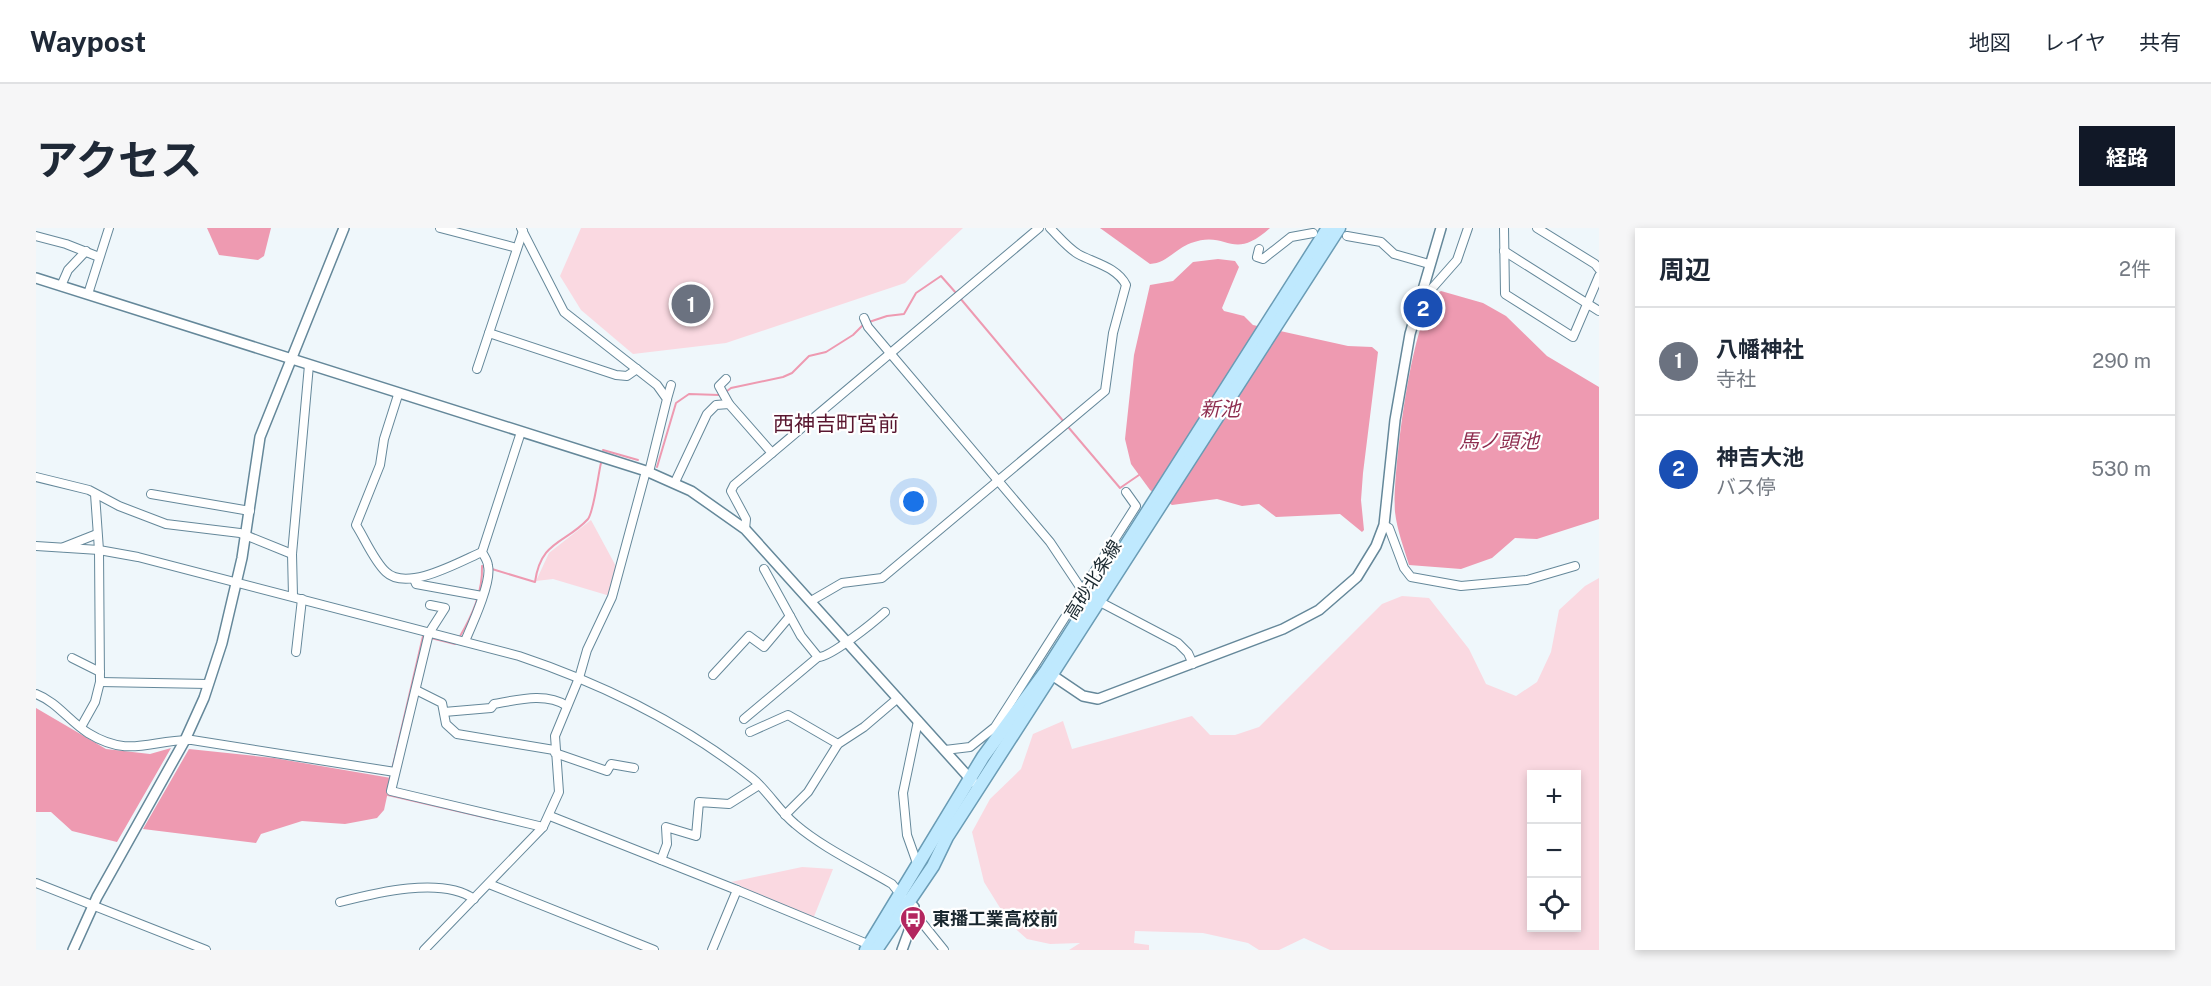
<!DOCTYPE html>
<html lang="ja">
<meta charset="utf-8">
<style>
:root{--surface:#fff;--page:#f6f6f7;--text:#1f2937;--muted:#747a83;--line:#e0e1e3;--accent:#111827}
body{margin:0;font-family:"Public Sans","Noto Sans JP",sans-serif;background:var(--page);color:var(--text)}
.controls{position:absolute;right:18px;bottom:18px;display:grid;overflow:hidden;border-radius:0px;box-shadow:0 3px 9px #0003}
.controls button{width:54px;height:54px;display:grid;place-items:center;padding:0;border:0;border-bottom:2px solid var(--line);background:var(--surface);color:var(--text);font:30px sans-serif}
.you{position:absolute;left:878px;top:274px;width:21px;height:21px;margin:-15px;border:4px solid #fff;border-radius:50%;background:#1a73e8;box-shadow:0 0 0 9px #1a73e833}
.badge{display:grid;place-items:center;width:39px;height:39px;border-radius:50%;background:var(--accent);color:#fff;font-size:20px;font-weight:700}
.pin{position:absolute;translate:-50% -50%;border:3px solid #fff;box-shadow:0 2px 6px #0006}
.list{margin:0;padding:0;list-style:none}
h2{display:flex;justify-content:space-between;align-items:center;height:78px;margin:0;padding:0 24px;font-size:26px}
h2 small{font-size:20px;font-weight:400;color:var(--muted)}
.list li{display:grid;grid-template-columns:39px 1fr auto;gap:18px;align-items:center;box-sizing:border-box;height:108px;padding:0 24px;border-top:2px solid var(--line)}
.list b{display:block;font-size:22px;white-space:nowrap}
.list p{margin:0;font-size:20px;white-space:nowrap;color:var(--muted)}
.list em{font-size:20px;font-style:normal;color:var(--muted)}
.icon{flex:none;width:33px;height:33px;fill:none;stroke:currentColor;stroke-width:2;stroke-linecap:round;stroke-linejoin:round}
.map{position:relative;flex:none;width:1563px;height:722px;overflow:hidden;border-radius:0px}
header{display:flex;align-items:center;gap:36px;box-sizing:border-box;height:84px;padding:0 30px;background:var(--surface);border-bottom:2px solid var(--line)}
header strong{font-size:28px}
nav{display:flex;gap:33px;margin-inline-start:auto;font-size:21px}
.intro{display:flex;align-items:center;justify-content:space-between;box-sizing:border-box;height:144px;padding:0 36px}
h1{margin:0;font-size:42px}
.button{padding:15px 27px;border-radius:0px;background:var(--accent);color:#fff;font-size:21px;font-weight:700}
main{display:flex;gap:36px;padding:0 36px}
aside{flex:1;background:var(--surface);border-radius:0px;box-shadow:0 3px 9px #0003}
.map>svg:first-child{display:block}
.green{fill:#fad9e1;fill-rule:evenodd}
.water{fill:#ee9ab1}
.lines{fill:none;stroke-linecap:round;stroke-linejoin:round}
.stream{stroke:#ee9ab1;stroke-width:2}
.minor-casing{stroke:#65889a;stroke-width:10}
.tertiary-casing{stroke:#65889a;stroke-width:12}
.primary-casing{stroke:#6a9cb5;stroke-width:15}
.minor{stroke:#fff;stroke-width:8}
.tertiary{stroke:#fff;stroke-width:9}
.primary{stroke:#bfe9fe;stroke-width:12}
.labels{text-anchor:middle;stroke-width:4.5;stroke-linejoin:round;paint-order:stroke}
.street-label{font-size:18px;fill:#1a282f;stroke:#fff}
.poi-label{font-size:18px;font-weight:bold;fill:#1a282f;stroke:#fff;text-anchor:start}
.water-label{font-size:20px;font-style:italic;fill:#8e2e50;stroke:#fff}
.quarter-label{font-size:21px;fill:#59162f;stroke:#fff}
</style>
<header>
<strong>Waypost</strong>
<nav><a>地図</a><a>レイヤ</a><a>共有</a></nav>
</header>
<div class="intro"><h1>アクセス</h1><a class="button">経路</a></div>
<main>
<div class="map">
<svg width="1563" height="722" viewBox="0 0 1563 722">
<rect width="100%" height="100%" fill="#eff7fb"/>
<g class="green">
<path d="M545 0H927L869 55 690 115 597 126 545 82 524 48Z"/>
<path d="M555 292 582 342 574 368 517 351 500 353 513 325Z"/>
<path d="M1563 350V722H1294L1268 710 1243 722H1223L1212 715 1167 705 1099 703 1098 715 1113 717V722H1033L1044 715 1014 716 991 711 974 696 948 654 936 604 954 571 985 541 997 506 1027 493 1036 521 1156 488 1174 507H1199L1223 499 1346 376 1366 368 1393 370 1433 421 1450 456 1480 468 1501 454 1515 424 1523 382 1549 358ZM1496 546H1540V700H1496Z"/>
<path d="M766 639 797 641 777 691 705 661 704 657 695 654Z"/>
</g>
<g class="water">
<path d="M171 0H235L228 28 222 32 183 27Z"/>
<path d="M1064 0H1234C1195 35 1192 1 1155 15 1139 21 1131 35 1114 36Z"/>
<path d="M1182 31 1199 33 1203 39 1186 80 1188 83 1208 88 1217 97 1312 118 1336 119 1342 124 1327 245 1325 272 1328 302 1326 304 1304 286 1240 289 1223 276 1206 278 1181 271 1136 277 1114 262 1095 236 1089 211 1098 127 1114 57 1137 53 1157 34Z"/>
<path d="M1405 63 1447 75 1470 88 1511 128 1563 159V291L1501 311 1479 310 1456 330 1425 341 1373 337C1368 320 1361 302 1359 284 1356 251 1376 75 1405 63Z"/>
<path d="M0 480 70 521 114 526 135 520 81 614 36 603 15 584H0Z"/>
<path d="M153 521 238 530 355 550 348 582 341 590 309 596 266 593 225 606 220 615 107 601Z"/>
</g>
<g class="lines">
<g class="stream">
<path d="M924 70 1028 194"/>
<path d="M833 94 851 88 868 86 880 65 905 48 920 65"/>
<path d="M691 163 695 160 747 149 756 145 773 128 790 124 817 107 828 96"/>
<path d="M1033 200 1084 260 1103 247"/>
<path d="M567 222 602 232"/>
<path d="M621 239 640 175 653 166 683 167"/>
<path d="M456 341 499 354C505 312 529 316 552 291 558 283 562 247 565 235"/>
<path d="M395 410 419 416 420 414"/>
<path d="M423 410C436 388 447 364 446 338L450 339"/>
<path d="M354 550 387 408 390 409"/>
<path d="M352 567 460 592"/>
</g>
<defs>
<g id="minor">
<path d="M404 0 481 20"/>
<path d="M485 0 528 84 621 157 631 171 613 244"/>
<path d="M1468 0 1469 66 1537 109 1563 48"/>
<path d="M1501 0 1559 36 1563 41"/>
<path d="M0 8 30 16 63 29"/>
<path d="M1311 8 1345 14 1358 26 1393 36"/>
<path d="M1223 21 1221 29 1227 31 1255 9 1277 5"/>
<path d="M1468 23 1563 83"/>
<path d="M25 58 32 42 50 23"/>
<path d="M52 66 73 0"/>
<path d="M1384 74 1421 32 1432 0"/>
<path d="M828 90 832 99 1014 314 1046 362"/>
<path d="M453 105 580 147 591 148 601 141"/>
<path d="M441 141 487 3"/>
<path d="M690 151 683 158 693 176"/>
<path d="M362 167 348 211 344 237 320 297C329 311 338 333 350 344 371 364 423 334 446 324"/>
<path d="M631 171 635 157"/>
<path d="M0 249 53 262 83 278 130 296 204 305 256 326"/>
<path d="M639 254 671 186 680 177 693 176 736 225"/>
<path d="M115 266 214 283"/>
<path d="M1348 297 1353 300 1368 340 1375 349 1425 358 1491 352 1539 338"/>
<path d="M709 301 710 291 695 263 698 257 1003 0"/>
<path d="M0 318 63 322 102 329 483 428C567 456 646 495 716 550 732 563 743 583 759 596 787 620 824 637 856 656L864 666"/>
<path d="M28 319 61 306"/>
<path d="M728 341 765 408 782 429"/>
<path d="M378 351 380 356 446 368"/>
<path d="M257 368 256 326 273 137"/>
<path d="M775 373 806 355 846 350 1069 163 1077 105 1090 57C1081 39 1058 35 1042 26 1032 20 1023 9 1014 0"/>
<path d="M1064 374 1142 415 1152 425 1157 436"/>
<path d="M394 377 409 380 393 405 355 563 507 599"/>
<path d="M429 413C436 397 456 354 452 338 452 333 448 328 446 324L485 204"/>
<path d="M260 424 266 371"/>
<path d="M36 430 64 444"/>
<path d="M677 447 713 408 728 419 754 388"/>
<path d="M64 454 172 456"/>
<path d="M380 462 406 475 410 496 421 506 518 522"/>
<path d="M0 466C21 474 33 493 52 505 94 531 115 511 156 512L359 544"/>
<path d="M408 484 455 480 458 476C481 472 510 464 531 478"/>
<path d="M708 491 782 429C794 430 839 393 849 384"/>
<path d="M45 499 59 474 64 454 63 322 59 266"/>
<path d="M714 504 752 487 802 516"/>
<path d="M909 522 934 519 959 499 1100 278 1090 264"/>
<path d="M519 525 571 543 575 536 598 540"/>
<path d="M749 587 772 564 802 516 828 499 862 470"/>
<path d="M514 588 701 662 676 722"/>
<path d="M625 632 631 616 630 599 660 608 663 574 693 576 723 557"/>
<path d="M882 638 871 607 867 565 882 493"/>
<path d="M0 655 170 722"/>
<path d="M453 656 618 722"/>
<path d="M701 662 834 717"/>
<path d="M304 674C339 665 406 648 438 671"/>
<path d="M883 691 908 722"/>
<path d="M388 722 507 599 523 564 519 508 543 450 551 422 576 369 610 243"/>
</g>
<g id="tertiary">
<path d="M0 50 610 243 655 263 709 301 937 554"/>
<path d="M1010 443 1047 468 1062 471 1247 401 1283 382 1321 349 1340 318 1348 297 1359 192 1374 106 1405 0"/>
<path d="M37 722 61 669 149 512 168 470 186 415 206 330 224 209 308 0"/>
<path d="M866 722 878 689V679L869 671"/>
</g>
<g id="primary">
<path d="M830 722 947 529 1010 443 1292 0"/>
<path d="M840 722 897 638 911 609 1303 0"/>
</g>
</defs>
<use href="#minor" class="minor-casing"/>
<use href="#tertiary" class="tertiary-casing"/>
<use href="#primary" class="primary-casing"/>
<use href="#minor" class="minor"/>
<use href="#tertiary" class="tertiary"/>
<use href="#primary" class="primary"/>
</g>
<defs>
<symbol id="bus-pin" viewBox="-11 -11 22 30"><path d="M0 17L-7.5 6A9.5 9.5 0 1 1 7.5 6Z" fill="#b3265f" stroke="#fff"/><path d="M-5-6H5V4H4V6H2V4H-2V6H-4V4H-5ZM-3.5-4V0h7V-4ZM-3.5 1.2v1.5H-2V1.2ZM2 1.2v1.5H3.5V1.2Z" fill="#fff"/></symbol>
</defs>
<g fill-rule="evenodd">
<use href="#bus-pin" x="862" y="676" width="30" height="40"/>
</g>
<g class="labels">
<g class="street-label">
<text transform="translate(1057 352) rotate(-58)" y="6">高砂北条線</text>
</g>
<g class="poi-label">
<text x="896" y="697">東播工業高校前</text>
</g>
<g class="water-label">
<text x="1184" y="188">新池</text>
<text x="1463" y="220">馬ノ頭池</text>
</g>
<g class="quarter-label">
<text x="800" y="203">西神吉町宮前</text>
</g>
</g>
</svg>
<div class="controls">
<button>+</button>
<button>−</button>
<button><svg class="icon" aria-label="locate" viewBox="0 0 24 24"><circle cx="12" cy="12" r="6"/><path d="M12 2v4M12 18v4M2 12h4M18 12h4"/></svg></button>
</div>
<div class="you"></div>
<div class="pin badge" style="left:655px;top:76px;background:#6b7280">1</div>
<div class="pin badge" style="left:1387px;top:80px;background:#1a4fb4">2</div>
</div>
<aside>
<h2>周辺<small>2件</small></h2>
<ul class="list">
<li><span class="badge" style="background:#6b7280">1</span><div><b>八幡神社</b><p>寺社</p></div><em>290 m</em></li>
<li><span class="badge" style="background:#1a4fb4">2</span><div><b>神吉大池</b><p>バス停</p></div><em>530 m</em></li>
</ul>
</aside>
</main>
